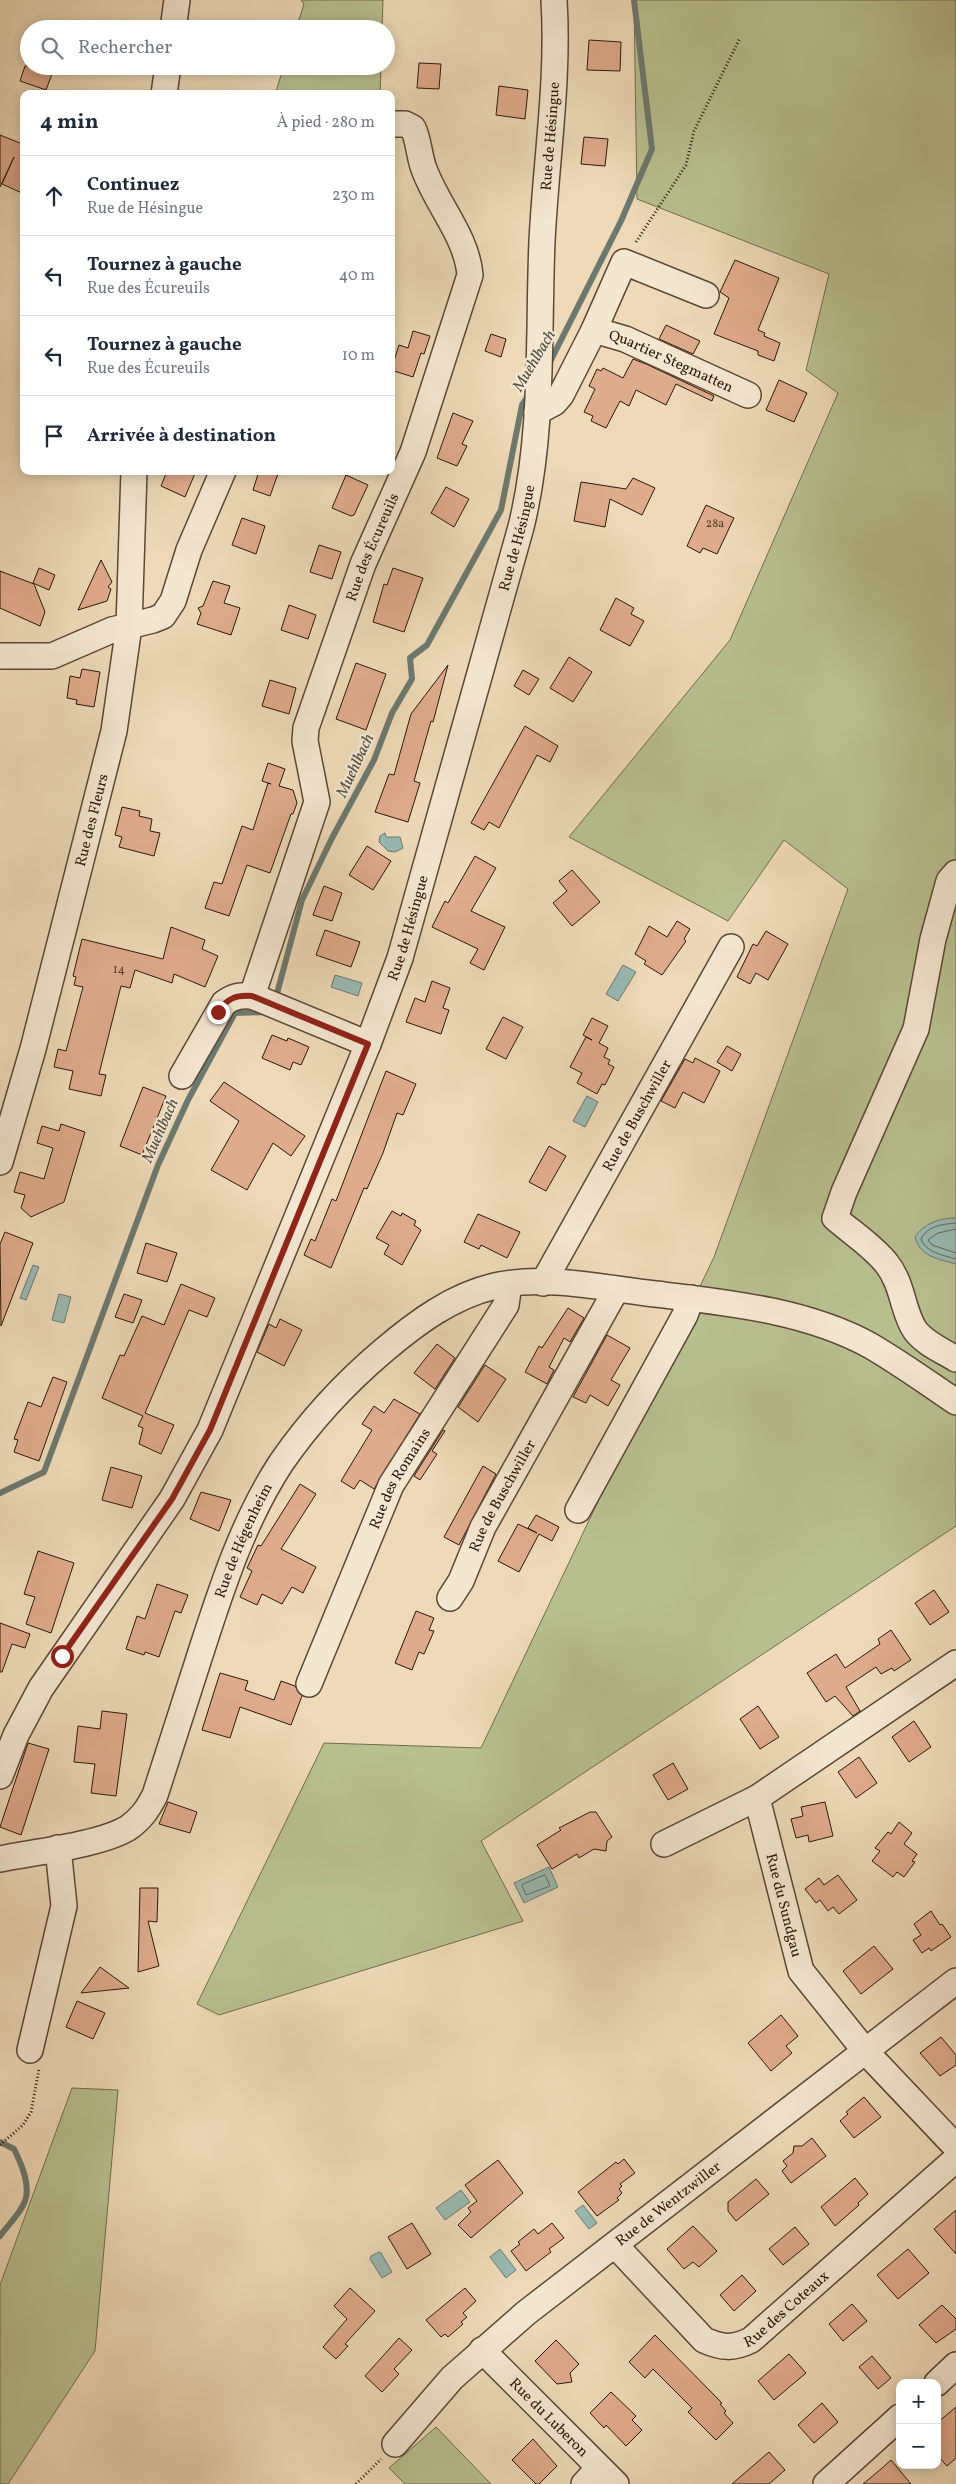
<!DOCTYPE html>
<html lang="fr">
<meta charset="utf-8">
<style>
:root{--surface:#fff;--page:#f2f2f3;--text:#1f2937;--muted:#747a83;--line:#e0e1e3}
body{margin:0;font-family:Vollkorn,serif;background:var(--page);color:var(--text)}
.controls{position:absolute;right:15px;bottom:15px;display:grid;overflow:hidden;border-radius:10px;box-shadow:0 2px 12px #0003}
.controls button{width:45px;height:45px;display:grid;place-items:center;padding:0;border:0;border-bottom:1px solid var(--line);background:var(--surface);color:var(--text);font:25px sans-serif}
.stop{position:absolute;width:15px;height:15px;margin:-11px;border:4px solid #8f2418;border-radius:50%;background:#fff}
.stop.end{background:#8f2418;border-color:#fff;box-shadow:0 1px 5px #0008}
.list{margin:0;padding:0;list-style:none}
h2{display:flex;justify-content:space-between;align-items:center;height:65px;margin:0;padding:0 20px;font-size:21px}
h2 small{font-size:16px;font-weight:400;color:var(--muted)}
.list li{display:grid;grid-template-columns:32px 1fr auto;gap:15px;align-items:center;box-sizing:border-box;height:80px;padding:0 20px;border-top:1px solid var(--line)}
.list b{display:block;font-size:19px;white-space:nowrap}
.list p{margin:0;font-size:16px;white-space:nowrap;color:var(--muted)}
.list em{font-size:16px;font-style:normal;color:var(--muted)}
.icon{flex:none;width:28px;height:28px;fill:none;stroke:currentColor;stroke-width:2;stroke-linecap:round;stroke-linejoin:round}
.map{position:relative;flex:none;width:956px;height:2484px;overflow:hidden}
.search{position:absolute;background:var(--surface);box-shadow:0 2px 12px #0003;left:20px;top:20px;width:375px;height:55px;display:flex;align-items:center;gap:12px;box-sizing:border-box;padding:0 18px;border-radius:28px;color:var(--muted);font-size:19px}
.panel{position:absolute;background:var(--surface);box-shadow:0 2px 12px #0003;left:20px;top:90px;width:375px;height:385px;border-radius:10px}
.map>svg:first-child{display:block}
.green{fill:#b8c090;stroke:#726c4c}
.water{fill:#99bab3;stroke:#6d796f}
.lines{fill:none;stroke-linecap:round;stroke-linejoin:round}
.shore{stroke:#62695e;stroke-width:1}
.stream{stroke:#6d796f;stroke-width:6}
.building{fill:#dfab8d;stroke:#2c1808}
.minor-casing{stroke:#5c4834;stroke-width:28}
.path{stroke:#2c1808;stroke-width:3;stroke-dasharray:1 2.5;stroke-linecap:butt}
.minor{stroke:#f4e7d2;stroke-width:25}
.route{stroke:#8f2418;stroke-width:6}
.labels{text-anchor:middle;stroke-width:4.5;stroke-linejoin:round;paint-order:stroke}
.number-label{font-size:12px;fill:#593d29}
.street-label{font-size:15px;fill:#2c1808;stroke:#f4e7d2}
.water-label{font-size:16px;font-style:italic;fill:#525144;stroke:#f4e7d2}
</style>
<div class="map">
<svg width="956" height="2484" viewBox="0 0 956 2484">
<rect width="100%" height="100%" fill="#eedab9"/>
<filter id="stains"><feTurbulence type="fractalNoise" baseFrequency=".004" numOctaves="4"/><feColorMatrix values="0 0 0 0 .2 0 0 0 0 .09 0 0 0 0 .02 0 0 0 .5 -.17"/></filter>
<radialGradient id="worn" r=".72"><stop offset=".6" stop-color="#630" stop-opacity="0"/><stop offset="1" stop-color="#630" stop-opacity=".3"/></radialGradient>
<g class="green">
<path d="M301 0H383L382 29H296L304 4Z"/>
<path d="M634 0H956V1526L481 1841 523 1921 219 2015 197 2004 324 1743 481 1748 714 1257 848 889 784 840 728 921 569 837 730 640 838 393 806 370 829 274 637 199Z"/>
<path d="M284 66H381L380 94H275Z"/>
<path d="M72 2088 118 2090 95 2351 8 2484H0V2285Z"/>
<path d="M436 2427 491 2484H405L389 2468Z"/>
</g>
<g class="water">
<path d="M385 833 386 837H400L403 848 395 852 388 851 379 842 380 836Z"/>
<path d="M623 965 636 972 618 1001 606 994Z"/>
<path d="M335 975 362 983 358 996 331 987Z"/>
<path d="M587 1096 598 1102 585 1127 573 1121Z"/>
<path d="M956 1218V1264C939 1259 920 1257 915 1237 924 1223 940 1218 956 1218Z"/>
<path d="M33 1265 39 1267 26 1300 20 1298Z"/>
<path d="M59 1294 71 1297 64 1323 52 1320Z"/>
<path d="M549 1867 558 1887 524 1903 514 1883Z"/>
<path d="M461 2190 470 2202 445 2220 436 2208Z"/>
<path d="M583 2205 597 2223 589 2229 575 2211Z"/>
<path d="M500 2249 516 2270 506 2278 490 2257Z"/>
<path d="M379 2252 381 2253 392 2272 382 2278 370 2259 371 2256Z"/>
</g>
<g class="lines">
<g class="shore">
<path d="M956 1223C943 1224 927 1226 921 1239 926 1253 943 1255 956 1259"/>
<path d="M956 1229 938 1233 928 1240 932 1245 956 1253"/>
<path d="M545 1875 550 1886 526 1895 522 1885Z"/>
</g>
<g class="stream">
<path d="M548 366 621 221 652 149 634 0"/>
<path d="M275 1001 302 900 332 838 374 760 392 713 412 679 410 658 427 645 501 510 522 405 530 393"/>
<path d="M0 1493 44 1472 158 1165 188 1100 235 1013 267 1012"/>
<path d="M0 2142 14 2149C21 2163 31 2185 25 2201 21 2213 7 2226 0 2236"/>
</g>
</g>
<g class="building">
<path d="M589 40 621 42 620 71 587 70Z"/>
<path d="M419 63 441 64 439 89 417 88Z"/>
<path d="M25 66H55L46 90 20 81Z"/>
<path d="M499 86 528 90 525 119 496 115Z"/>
<path d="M24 134V194L2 184 14 157 0 187V135L20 143Z"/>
<path d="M584 137 608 139 605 166 581 164Z"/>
<path d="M735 260 779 278 758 330 765 333 764 336 780 343 774 361 758 355V351L714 334 729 298 720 292Z"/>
<path d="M666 325 700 341 693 354 659 339Z"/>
<path d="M413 331 430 336 424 354 421 353 413 377 391 370 399 345 408 348Z"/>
<path d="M491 334 506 339 501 357 485 351Z"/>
<path d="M633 359 646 364 714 396 712 401 676 384 666 405 636 390 629 406 620 401 606 428 591 421 593 416 584 412 595 389 589 386 597 369 601 371 603 368 623 378Z"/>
<path d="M779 380 807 393 794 422 766 410Z"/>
<path d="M453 413 473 421 462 444 467 446 457 466 437 458Z"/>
<path d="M167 471H196L185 497 161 486Z"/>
<path d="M259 471H279L270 496 253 490Z"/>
<path d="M346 475 368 485 354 515 351 516 332 508Z"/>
<path d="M633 478 655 488 642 515 610 499 605 527 574 521 581 482 626 489Z"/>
<path d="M446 487 469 499 454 527 431 513Z"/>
<path d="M706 505 734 518 717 554 703 548 700 553 687 546Z"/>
<path d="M242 518 265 526 256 554 232 545Z"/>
<path d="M319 545 341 552 332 579 310 572Z"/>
<path d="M101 560 112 582 108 587 111 589 107 601 78 610Z"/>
<path d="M39 568 55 575 49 590 33 583Z"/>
<path d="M393 568 423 578 404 632 373 622 384 584 387 585Z"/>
<path d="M0 571 34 584 45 612 40 626 0 608Z"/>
<path d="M213 581 230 586 224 603 240 608 231 635 197 624 201 613 198 608 203 606Z"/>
<path d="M616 598 634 608 631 614 644 621 630 646 600 630Z"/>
<path d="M289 605 316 615 308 639 281 630Z"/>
<path d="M569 657 592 672 573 702 550 688Z"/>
<path d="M356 663 386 674 366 730 336 719Z"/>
<path d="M448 665 433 722 431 721 414 781 420 783 408 822 375 812 389 774 394 775 411 714Z"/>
<path d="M82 669 100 672 94 707 76 704 77 700 67 698 70 676 80 678Z"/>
<path d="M523 670 539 679 529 695 514 686Z"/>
<path d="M270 680 296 688 289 714 262 706Z"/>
<path d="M525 726 558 746 550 762 537 755 499 828 489 822 484 830 471 823Z"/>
<path d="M268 763 285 769 279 786 293 790 297 803 293 814H291L270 873 247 865 229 916 205 908 214 882 222 884 242 826 253 830 268 783 271 784 262 781Z"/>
<path d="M122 807 140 811 139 816 152 819 150 831 160 833 154 856 119 847 122 837 115 835Z"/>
<path d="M367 846 391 861 373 890 349 875Z"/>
<path d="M475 856 496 868 471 911 505 927 484 970 470 963 478 949 432 927 445 901 448 903Z"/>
<path d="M572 870 600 902 572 926 553 903 567 891 559 881Z"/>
<path d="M324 886 342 893 332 921 313 915Z"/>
<path d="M677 921 690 929 684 939 686 941 662 975 644 964 646 961 635 954 649 926 667 937Z"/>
<path d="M171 927 205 940 202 949 218 956 205 987 174 974 172 983 135 970 130 988 121 986 99 1074 106 1075 101 1096 69 1089 73 1071 54 1067 58 1049 66 1051 83 987 74 985 76 977 73 976 82 939 163 959Z"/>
<path d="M325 930 360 942 351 967 316 955Z"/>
<path d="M766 931 788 944 768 980 756 973 750 984 737 977 753 944 757 946Z"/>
<path d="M432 981 450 988 443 1008 449 1010 441 1034 406 1022 415 998 425 1002Z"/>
<path d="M503 1017 523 1027 506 1059 486 1049Z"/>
<path d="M592 1018 608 1026 599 1043 608 1048 604 1057 610 1060 608 1064 614 1067 605 1085 602 1084 597 1094 577 1083 582 1073 570 1067 586 1037 592 1040 583 1035Z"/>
<path d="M272 1035 287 1041 288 1038 309 1047 301 1065 293 1062 290 1070 262 1058Z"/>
<path d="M727 1046 741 1054 732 1071 717 1062Z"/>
<path d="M695 1058 720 1071 704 1103 683 1092 675 1108 661 1101 685 1059 693 1063Z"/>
<path d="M386 1071 416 1084 403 1115 397 1113 383 1153 367 1189 364 1188 331 1268 304 1255 311 1239 315 1241 332 1199 336 1201Z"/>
<path d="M224 1082 305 1136 291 1156 273 1143 247 1190 211 1170 239 1121 210 1101Z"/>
<path d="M143 1087 166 1096 142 1155 120 1146Z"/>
<path d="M61 1124 85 1132 64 1202 31 1217 21 1208 25 1195 14 1192 20 1172 44 1179 53 1148 37 1143 42 1126 59 1131Z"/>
<path d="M549 1146 566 1156 546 1191 529 1182Z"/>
<path d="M392 1211 401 1216 402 1213 416 1221 414 1225 421 1230 402 1265 384 1254 389 1245 376 1238Z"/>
<path d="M478 1214 520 1232 507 1258 481 1245 479 1249 464 1242Z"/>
<path d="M5 1232 33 1243 1 1326 0 1244Z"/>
<path d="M146 1243 177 1253 167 1282 137 1273Z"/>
<path d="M181 1284 215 1298 207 1317 189 1310 145 1413 174 1425 161 1454 139 1444 143 1428 138 1426 143 1416 102 1398 120 1355 124 1356 142 1316 164 1325Z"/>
<path d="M124 1294 142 1300 133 1323 115 1317Z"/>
<path d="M568 1308 584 1318 570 1342 564 1338 549 1367 554 1370 547 1384 525 1372 539 1346 542 1348Z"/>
<path d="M280 1319 302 1330 284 1366 257 1352 269 1324 276 1328Z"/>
<path d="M607 1335 630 1348 611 1380 620 1385 608 1406 590 1395 586 1403 573 1397Z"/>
<path d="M437 1344 455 1358 435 1389 414 1373Z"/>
<path d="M485 1365 506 1379 478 1422 458 1407Z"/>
<path d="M53 1377 67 1382 39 1461 14 1452 18 1440 14 1439 28 1402 41 1407Z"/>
<path d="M394 1399 420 1414 374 1489 360 1480 354 1489 341 1481 372 1430 362 1424 374 1406 384 1413Z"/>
<path d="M443 1430 445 1431 432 1451 437 1454 420 1480 414 1476Z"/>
<path d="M483 1466 496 1474 459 1545 444 1537Z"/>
<path d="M111 1467 142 1476 132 1508 102 1500Z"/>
<path d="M300 1484 316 1494 281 1549 316 1567 303 1593 292 1587 282 1604 262 1594 257 1605 240 1597 252 1571 247 1568 258 1545 261 1546Z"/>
<path d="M201 1492 231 1500 219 1531 190 1519Z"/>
<path d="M536 1515 559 1527 552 1541 539 1534 519 1572 498 1561 518 1524 537 1533 528 1528Z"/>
<path d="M38 1551 74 1563 51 1633 26 1624 35 1597 24 1594Z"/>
<path d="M157 1584 188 1595 181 1613 175 1611 159 1657 145 1652 144 1655 126 1649 137 1616 145 1619Z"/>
<path d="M934 1590 949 1612 930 1625 915 1603Z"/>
<path d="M416 1611 434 1618 429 1630 434 1631 424 1654 419 1652 412 1670 395 1663Z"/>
<path d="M0 1623 30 1634 25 1648 12 1644 2 1672H0Z"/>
<path d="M891 1630 911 1660 894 1671 892 1668 881 1674 876 1667 846 1687 860 1711 853 1716 835 1696 826 1702 807 1673 836 1654 845 1668 880 1644 878 1639Z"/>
<path d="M220 1673 248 1681 245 1690 274 1700 281 1681 295 1686 302 1696 291 1725 240 1707 230 1738 202 1730Z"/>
<path d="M758 1706 779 1737 760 1749 740 1719Z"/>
<path d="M102 1711 127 1714 116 1796 91 1793 95 1764 74 1762 78 1726 100 1729Z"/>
<path d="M914 1721 931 1747 909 1762 892 1737Z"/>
<path d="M28 1743 49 1749 21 1835 0 1827Z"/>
<path d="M859 1757 877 1783 856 1798 838 1772Z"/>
<path d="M673 1763 688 1789 668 1800 653 1775Z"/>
<path d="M168 1802 197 1812 190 1833 159 1824Z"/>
<path d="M825 1802 833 1836 809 1842 808 1835 796 1838 791 1819 803 1816 801 1807Z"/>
<path d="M590 1812H596L612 1837 607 1841 606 1851 594 1849 579 1858 577 1854 552 1869 537 1845 561 1830 559 1828Z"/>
<path d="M899 1822 912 1833 904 1844 917 1854 912 1861 915 1862 904 1877 897 1872 893 1877 872 1861 880 1851 875 1848 888 1832 891 1834Z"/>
<path d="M838 1875 857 1900 839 1914 833 1907 828 1911 820 1900 816 1903 805 1889 819 1878 824 1885Z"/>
<path d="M140 1888H158L157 1922 148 1921 159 1966 138 1972Z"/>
<path d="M931 1911 940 1925 942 1924 951 1937 931 1951 929 1948 922 1953 913 1940 921 1935 914 1924Z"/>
<path d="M874 1946 893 1969 861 1994 843 1971Z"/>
<path d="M100 1967 129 1988 81 1993Z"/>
<path d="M77 2001 105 2013 93 2039 66 2027Z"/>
<path d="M781 2015 798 2036 786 2046 792 2053 771 2071 748 2043Z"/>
<path d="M941 2037 956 2055V2065L940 2076 920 2053Z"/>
<path d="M864 2097 881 2117 854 2138 840 2121 848 2114 846 2112Z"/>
<path d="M812 2138 826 2156 791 2183 782 2171 787 2166 783 2161 793 2153 794 2146H802Z"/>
<path d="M624 2159 635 2173 620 2184 622 2186 619 2189 622 2193 617 2198 619 2200 597 2216 578 2192 616 2162 618 2164Z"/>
<path d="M498 2160 523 2193 471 2238 458 2225 471 2212 468 2208 477 2201 465 2185Z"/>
<path d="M855 2178 868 2194 858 2203 859 2205 835 2226 821 2207Z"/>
<path d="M756 2179 769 2194 736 2221 728 2211V2202Z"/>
<path d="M956 2210V2254L934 2229Z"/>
<path d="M412 2223 431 2254 407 2269 388 2237Z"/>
<path d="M552 2223 564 2238 549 2249 551 2252 526 2271 511 2251 520 2244 518 2242 534 2229 538 2234Z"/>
<path d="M693 2226 717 2251 699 2267 693 2262 684 2269 667 2249Z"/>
<path d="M795 2227 809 2244 783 2265 769 2249Z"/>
<path d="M908 2249 929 2273 898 2299 877 2275Z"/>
<path d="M742 2275 756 2291 734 2311 720 2295Z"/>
<path d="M350 2288 375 2311 345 2344 348 2346 336 2359 323 2347 347 2319 334 2306Z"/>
<path d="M465 2288 476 2301 463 2313 467 2317 461 2322 463 2324 448 2337 445 2334 441 2337 426 2320Z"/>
<path d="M852 2304 867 2321 843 2341 829 2324Z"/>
<path d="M942 2305 956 2319V2329L936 2343 919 2325Z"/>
<path d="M655 2335 722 2403 720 2404 726 2411 724 2413 733 2423 716 2440 688 2412 692 2408 653 2369 645 2378 629 2362Z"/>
<path d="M399 2338 412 2350 394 2369 399 2374 382 2392 365 2376Z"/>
<path d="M556 2340 579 2364 570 2373 572 2382 557 2384 535 2361Z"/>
<path d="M789 2354 806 2373 774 2400 758 2381Z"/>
<path d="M872 2356 891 2378 878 2389 859 2367Z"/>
<path d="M611 2392 636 2416 632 2420 642 2430 626 2446 606 2425 604 2428 590 2413Z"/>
<path d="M822 2403 838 2422 814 2443 798 2425Z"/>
<path d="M956 2407V2458L947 2466 937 2455V2423Z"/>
<path d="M533 2439 557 2466 539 2484H536L512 2460Z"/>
<path d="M769 2452 785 2470 769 2484H732Z"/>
<path d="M891 2460 911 2484H863L881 2469Z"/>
</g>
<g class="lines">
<defs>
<g id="minor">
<path d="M173 29 177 0"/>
<path d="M164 94 168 66"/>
<path d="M594 330 624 262 706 295"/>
<path id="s1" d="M537 412 554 403 561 395 594 330 625 339 748 395"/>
<path d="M0 656H52L112 630 153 620 163 616 173 601 189 550 223 471"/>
<path d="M956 873 949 881 933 939 916 1029 844 1192 835 1218C852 1233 873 1246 887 1264 903 1284 903 1313 915 1330 924 1343 943 1351 956 1359"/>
<path id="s2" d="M368 1044 252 996 317 802 305 741 306 728 363 564 413 452 470 275C467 237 437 205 424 169 419 156 419 141 413 128L405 124H391"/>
<path d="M182 1076 224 1003C234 996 241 995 252 996"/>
<path id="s3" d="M0 1162 33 1049 114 731 129 626 134 471"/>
<path id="s4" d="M543 1283 731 947"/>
<path d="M578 1510 685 1315 691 1298"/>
<path id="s5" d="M450 1598 461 1581 483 1527 616 1290"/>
<path id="s6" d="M956 1663 757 1798 801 1971 866 2052 956 2147"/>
<path id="s7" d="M309 1684 391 1485 506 1305 509 1284"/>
<path id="s8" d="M0 1776 16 1735 41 1688 172 1499 210 1430 368 1044 400 958 521 527C544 434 538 336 542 241 546 160 559 81 554 0"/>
<path d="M664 1844 757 1798"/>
<path id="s9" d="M0 1859C34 1852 100 1845 128 1828 141 1819 148 1809 155 1795 170 1749 185 1702 200 1655 221 1590 243 1521 281 1463 310 1421 344 1384 383 1351 416 1323 452 1296 495 1286 543 1275 598 1287 647 1293 721 1302 804 1309 871 1346 900 1363 928 1383 956 1402"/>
<path d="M30 2050 64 1906 58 1848"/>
<path id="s10" d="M615 2245 704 2340C722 2348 733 2349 751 2340L956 2159"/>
<path id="s11" d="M482 2350 616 2484"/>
<path d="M937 2383 956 2365"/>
<path id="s12" d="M395 2444 452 2378 526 2313 956 1981"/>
<path d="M584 2484 599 2468"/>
<path d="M826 2484 900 2417"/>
</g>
</defs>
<use href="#minor" class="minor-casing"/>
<g class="path">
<path d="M636 242 686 165 694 131 740 38"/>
<path d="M0 2145 23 2125 31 2112 39 2069"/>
<path d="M356 2484 381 2459"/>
</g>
<use href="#minor" class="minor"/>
</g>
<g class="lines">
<path class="route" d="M62 1656 172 1499 210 1430 368 1044 252 996C236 995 227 998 218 1012"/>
</g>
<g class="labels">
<g class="number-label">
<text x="715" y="527">28a</text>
<text x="119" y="973">14</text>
</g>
<g class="street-label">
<text dy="5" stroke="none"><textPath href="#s8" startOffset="1755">Rue de Hésingue</textPath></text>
<text dy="5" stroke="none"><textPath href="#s1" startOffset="186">Quartier Stegmatten</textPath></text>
<text dy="5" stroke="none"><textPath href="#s8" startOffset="1351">Rue de Hésingue</textPath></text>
<text dy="5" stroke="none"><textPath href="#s2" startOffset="598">Rue des Écureuils</textPath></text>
<text dy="5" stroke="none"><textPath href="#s3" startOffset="354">Rue des Fleurs</textPath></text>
<text dy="5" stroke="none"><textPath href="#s8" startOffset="946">Rue de Hésingue</textPath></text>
<text dy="5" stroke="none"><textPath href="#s4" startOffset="192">Rue de Buschwiller</textPath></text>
<text dy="5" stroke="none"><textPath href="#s7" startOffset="225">Rue des Romains</textPath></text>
<text dy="5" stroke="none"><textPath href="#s5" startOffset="115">Rue de Buschwiller</textPath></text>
<text dy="5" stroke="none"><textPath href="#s9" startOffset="445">Rue de Hégenheim</textPath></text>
<text dy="5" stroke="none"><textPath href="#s6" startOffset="351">Rue du Sundgau</textPath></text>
<text dy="5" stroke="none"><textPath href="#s12" startOffset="365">Rue de Wentzwiller</textPath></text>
<text dy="5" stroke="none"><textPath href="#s10" startOffset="226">Rue des Coteaux</textPath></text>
<text dy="5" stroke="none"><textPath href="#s11" startOffset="95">Rue du Luberon</textPath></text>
</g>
<g class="water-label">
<text transform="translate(533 360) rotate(-59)" y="6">Muehlbach</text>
<text transform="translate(354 765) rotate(-65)" y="6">Muehlbach</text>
<text transform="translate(159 1130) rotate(-66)" y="6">Muehlbach</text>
</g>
</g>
<rect width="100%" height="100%" filter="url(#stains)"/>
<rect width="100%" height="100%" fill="url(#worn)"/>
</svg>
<div class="controls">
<button>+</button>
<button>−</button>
</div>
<div class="stop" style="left:62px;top:1656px"></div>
<div class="stop end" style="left:218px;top:1012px"></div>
<div class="search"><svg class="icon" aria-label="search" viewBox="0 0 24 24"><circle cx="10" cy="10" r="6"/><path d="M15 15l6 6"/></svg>Rechercher</div>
<section class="panel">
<h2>4 min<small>À pied · 280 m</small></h2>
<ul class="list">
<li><svg class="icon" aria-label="ahead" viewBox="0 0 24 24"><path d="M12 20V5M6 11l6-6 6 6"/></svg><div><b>Continuez</b><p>Rue de Hésingue</p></div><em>230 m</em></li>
<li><svg class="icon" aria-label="left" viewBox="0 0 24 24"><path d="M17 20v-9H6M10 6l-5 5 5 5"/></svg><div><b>Tournez à gauche</b><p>Rue des Écureuils</p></div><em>40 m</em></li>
<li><svg class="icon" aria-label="left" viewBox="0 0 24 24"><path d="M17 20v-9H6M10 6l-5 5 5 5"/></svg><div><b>Tournez à gauche</b><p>Rue des Écureuils</p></div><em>10 m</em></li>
<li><svg class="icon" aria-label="arrive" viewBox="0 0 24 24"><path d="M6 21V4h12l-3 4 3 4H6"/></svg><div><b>Arrivée à destination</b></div></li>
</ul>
</section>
</div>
